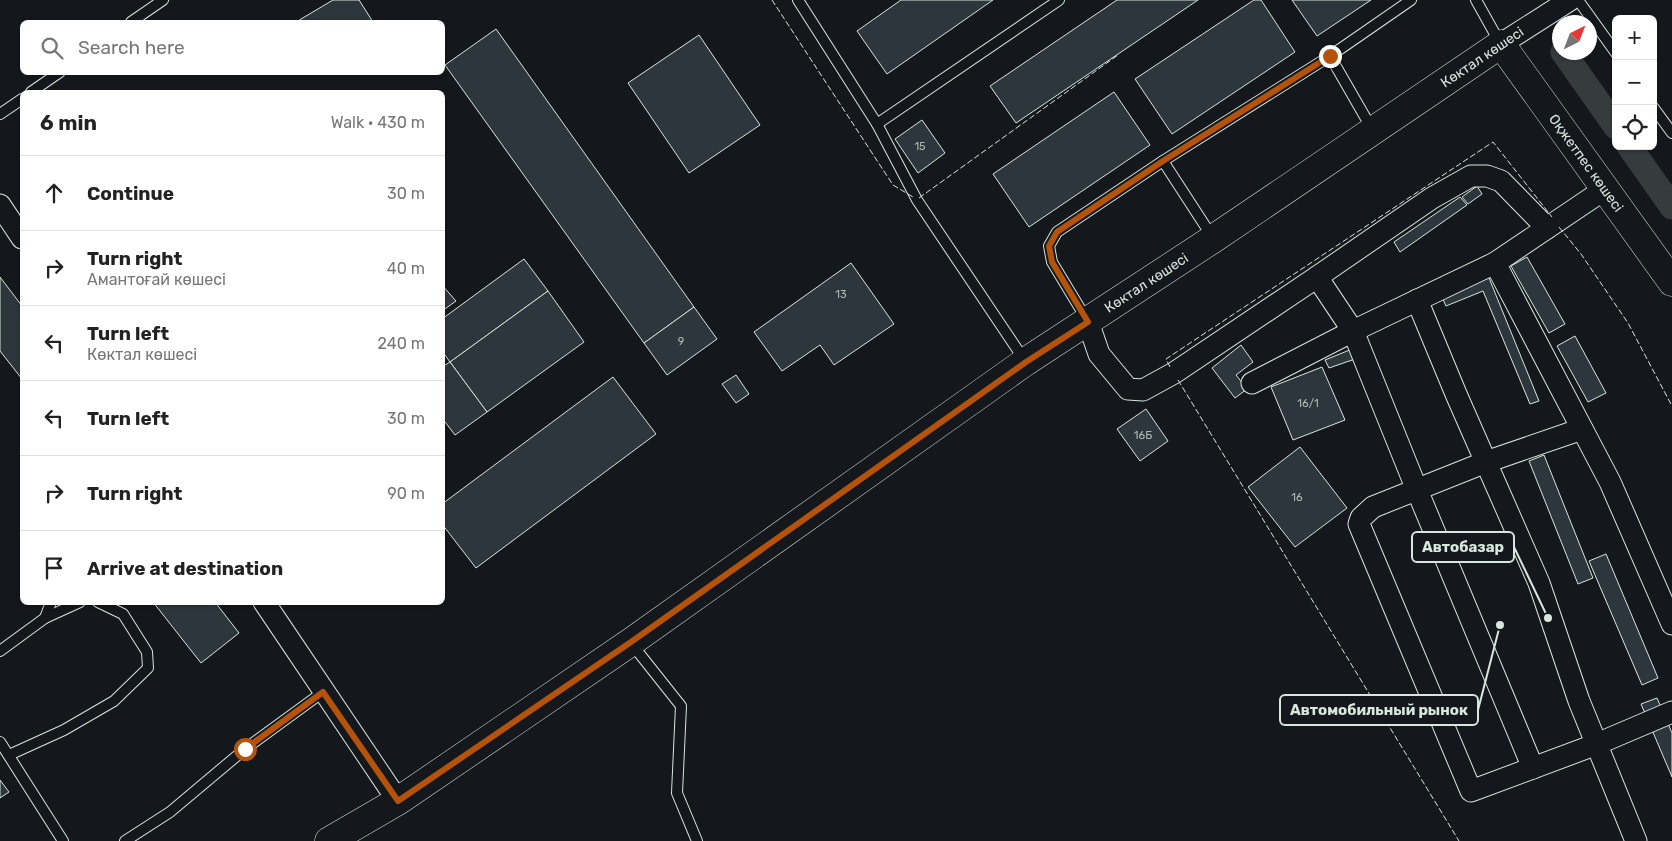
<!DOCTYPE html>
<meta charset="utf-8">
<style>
:root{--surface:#fff;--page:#f6f6f6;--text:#222;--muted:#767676;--line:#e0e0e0}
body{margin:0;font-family:Rubik,sans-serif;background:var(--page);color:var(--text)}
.controls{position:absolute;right:15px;top:15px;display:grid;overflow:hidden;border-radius:8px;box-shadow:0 1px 4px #0004}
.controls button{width:45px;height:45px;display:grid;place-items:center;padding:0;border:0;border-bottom:1px solid var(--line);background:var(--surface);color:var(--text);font:25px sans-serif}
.compass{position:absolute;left:1552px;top:15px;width:45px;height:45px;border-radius:50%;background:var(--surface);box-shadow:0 1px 4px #0004;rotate:42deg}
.stop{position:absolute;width:15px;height:15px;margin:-11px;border:4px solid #b45309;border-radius:50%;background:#fff}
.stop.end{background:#b45309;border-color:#fff;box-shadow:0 1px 5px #0008}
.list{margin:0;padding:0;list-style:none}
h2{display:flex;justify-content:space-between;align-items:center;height:65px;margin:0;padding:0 20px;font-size:21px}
h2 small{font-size:16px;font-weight:400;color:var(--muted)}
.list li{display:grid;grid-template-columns:32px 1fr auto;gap:15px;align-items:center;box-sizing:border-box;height:75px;padding:0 20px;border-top:1px solid var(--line)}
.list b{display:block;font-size:19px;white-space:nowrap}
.list p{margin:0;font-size:16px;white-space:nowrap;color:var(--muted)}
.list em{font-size:16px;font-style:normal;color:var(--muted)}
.icon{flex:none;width:28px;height:28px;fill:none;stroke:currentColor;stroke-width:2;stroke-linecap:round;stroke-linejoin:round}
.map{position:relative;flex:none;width:1672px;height:841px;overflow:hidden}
.search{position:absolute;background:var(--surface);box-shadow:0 1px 4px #0004;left:20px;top:20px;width:425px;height:55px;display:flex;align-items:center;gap:12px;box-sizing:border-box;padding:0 18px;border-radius:8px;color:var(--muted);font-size:19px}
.panel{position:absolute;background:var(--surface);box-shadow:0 1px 4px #0004;left:20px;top:90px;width:425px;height:515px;border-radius:8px}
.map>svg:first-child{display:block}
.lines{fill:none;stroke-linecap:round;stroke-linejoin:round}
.canal{stroke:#363b3e;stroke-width:25}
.building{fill:#2c363c;stroke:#d8e6dc}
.lane-casing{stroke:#d8e6dc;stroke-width:12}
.street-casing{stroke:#d8e6dc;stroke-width:23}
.secondary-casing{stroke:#d8e6dc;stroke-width:29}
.lane{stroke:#14181c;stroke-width:10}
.street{stroke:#14181c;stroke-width:21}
.secondary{stroke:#14181c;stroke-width:28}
.fence{stroke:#d8e6dc;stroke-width:1;stroke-dasharray:6 2.5;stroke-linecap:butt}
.route{stroke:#b45309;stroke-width:6}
.labels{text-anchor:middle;stroke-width:4;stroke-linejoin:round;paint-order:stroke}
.number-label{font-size:11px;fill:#adbab4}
.street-label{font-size:14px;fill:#d8e6dc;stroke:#14181c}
.leader{fill:none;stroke:#d8e6dc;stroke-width:2}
.callout-dot{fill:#d8e6dc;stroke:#14181c;stroke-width:2}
.callout{fill:#14181c;stroke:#d8e6dc;stroke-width:2}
.callout-label{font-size:15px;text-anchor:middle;font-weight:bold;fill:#d8e6dc}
</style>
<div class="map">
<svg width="1672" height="841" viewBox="0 0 1672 841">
<rect width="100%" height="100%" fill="#14181c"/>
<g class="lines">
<g class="canal">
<path d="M1563 52 1616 127"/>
<path d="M1629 146 1672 207"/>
</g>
</g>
<g class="building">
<path d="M333 0H359L373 22H296Z"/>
<path d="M901 0H993L887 74 857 31Z"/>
<path d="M1117 0H1198L1016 123 990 86Z"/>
<path d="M1254 0H1261L1295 52 1172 134 1135 79Z"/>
<path d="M1292 0H1371L1317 36Z"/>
<path d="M496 29 694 307 644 343 445 65Z"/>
<path d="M699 35 760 125 689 173 628 83Z"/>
<path d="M1114 92 1150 145 1029 227 993 174Z"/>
<path d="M922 120 945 153 918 173 895 139Z"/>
<path d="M1477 186 1482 194 1468 204 1462 197Z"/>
<path d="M1460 197 1467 205 1400 252 1394 242Z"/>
<path d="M1527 257 1565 324 1549 333 1511 266Z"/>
<path d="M524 259 548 291 450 362 442 351V319Z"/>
<path d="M851 263 894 324 834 365 820 345 782 371 754 332Z"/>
<path d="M0 277 22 306V379L0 351Z"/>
<path d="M1489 278 1539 401 1530 404 1483 291 1446 306 1442 297Z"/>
<path d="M442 285 456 301 442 311Z"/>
<path d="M548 291 584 342 487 412 450 362Z"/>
<path d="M694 307 717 339 667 375 644 343Z"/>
<path d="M1575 336 1606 393 1588 402 1557 346Z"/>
<path d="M1241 345 1253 362 1236 375 1247 389 1235 398 1212 368Z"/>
<path d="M1352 349 1355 359 1329 368 1325 360Z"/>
<path d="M450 362 487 412 455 435 442 418V367Z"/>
<path d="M1322 367 1345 420 1293 440 1271 387Z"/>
<path d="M736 375 749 394 736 403 722 384Z"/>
<path d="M613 377 656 434 476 568 442 524V504Z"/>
<path d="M1146 409 1168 441 1140 461 1117 429Z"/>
<path d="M1300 447 1347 508 1295 547 1248 487Z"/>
<path d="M1544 455 1593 578 1578 584 1529 461Z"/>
<path d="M1606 554 1658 678 1642 685 1589 561Z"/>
<path d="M153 602H215L239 633 201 663Z"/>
<path d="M1657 698 1672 733V777L1641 704Z"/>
<path d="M0 780 9 792 0 798Z"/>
</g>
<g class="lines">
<defs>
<g id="lane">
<path d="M798 0 877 124 917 200 1025 361"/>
<path d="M1476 0 1500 43"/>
<path d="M1578 0 1616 53"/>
<path d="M131 22 163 0"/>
<path d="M1330 56 1372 129"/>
<path d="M31 92 60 72"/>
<path d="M1653 107 1672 133"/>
<path d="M0 114 22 99"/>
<path d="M877 124 1059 0"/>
<path d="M1163 161 1213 238"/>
<path d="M1087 320 1052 262 1049 246 1057 232 1163 161 1330 56 1411 0"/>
<path d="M45 618 51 602"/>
<path d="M631 643 681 706 677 793 697 841"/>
<path d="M0 651 45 618 80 602"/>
<path d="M0 742 63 841"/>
<path d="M9 755 64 730 114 701 148 668 147 652 123 614 98 602"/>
<path d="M125 841 170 812 245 749 323 692"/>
</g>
<g id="street">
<path d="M1501 44 1570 0"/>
<path d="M0 205 22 238"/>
<path d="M1495 263 1605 189"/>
<path d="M1317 277 1432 198 1471 176H1487L1501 181 1547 228"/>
<path d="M1417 300 1456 394 1539 583 1579 701 1636 841"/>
<path d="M1088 322 1099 354 1128 389 1143 390 1174 373 1317 277 1353 331 1495 263 1610 482 1672 624"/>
<path d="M1252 383 1353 331 1417 490 1533 768"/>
<path d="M1582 429 1486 462 1373 507 1361 518 1359 524 1471 791 1597 744 1672 712"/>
<path d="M264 602 398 801"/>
</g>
<g id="secondary">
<path id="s1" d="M329 841 398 801 631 642 1025 362 1213 239 1501 44 1672 282"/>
</g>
</defs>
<use href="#lane" class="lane-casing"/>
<use href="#street" class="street-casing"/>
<use href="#secondary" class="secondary-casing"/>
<use href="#lane" class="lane"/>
<use href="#street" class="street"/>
<use href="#secondary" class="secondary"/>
<g class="fence">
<path d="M772 0 893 185 913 197"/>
<path d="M919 198 1118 55"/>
<path d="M1559 227 1581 254 1628 323 1672 406"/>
<path d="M1170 367 1166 359 1493 142 1552 217"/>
<path d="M1178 380 1459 841"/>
</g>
</g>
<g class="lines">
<path class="route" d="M245 749 323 692 398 801 631 642 1026 362 1088 322 1052 262 1049 246 1057 232 1163 161 1330 56"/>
</g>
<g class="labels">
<g class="number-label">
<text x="920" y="150">15</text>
<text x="841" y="298">13</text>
<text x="681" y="345">9</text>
<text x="1308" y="407">16/1</text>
<text x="1143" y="439">16Б</text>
<text x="1297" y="501">16</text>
</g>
<g class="street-label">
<text transform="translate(1482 57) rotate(-34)" y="5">Көктал көшесі</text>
<text dy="5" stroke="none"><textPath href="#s1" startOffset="1564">Оқжетпес көшесі</textPath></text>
<text dy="5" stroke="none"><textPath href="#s1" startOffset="990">Көктал көшесі</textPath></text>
</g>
</g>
<path class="leader" d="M1548 618L1514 547M1500 625L1478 710"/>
<g class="callout-dot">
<circle cx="1548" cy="618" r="5"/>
<circle cx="1500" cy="625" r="5"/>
</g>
<g class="callout">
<rect x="1412" y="532" width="102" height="30" rx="5"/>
<rect x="1280" y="695" width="198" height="30" rx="5"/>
</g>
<g class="callout-label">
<text x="1463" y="552">Автобазар</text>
<text x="1379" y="715">Автомобильный рынок</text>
</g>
</svg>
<div class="controls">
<button>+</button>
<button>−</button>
<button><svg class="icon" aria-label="locate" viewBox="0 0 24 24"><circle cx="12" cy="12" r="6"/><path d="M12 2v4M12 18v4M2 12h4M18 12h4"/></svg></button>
</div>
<svg class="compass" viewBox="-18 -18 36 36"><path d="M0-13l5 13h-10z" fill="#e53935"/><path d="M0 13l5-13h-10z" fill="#767676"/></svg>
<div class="stop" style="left:245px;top:749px"></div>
<div class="stop end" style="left:1330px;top:56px"></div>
<div class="search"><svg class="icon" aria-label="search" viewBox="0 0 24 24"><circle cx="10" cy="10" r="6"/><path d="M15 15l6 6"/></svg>Search here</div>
<section class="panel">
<h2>6 min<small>Walk · 430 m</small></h2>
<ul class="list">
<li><svg class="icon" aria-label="ahead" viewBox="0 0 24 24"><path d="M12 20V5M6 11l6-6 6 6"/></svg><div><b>Continue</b></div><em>30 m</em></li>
<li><svg class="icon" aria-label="right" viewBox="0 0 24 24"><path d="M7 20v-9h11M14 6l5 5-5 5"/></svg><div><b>Turn right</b><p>Амантоғай көшесі</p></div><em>40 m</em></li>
<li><svg class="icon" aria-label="left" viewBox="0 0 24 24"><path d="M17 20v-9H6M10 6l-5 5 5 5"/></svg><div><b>Turn left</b><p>Көктал көшесі</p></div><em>240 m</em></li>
<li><svg class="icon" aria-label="left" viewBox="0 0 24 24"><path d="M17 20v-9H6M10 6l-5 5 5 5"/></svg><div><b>Turn left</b></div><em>30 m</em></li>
<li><svg class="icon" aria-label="right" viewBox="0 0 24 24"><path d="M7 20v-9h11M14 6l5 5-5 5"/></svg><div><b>Turn right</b></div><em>90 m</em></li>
<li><svg class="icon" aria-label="arrive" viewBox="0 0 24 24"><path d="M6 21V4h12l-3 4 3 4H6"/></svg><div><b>Arrive at destination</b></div></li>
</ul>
</section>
</div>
